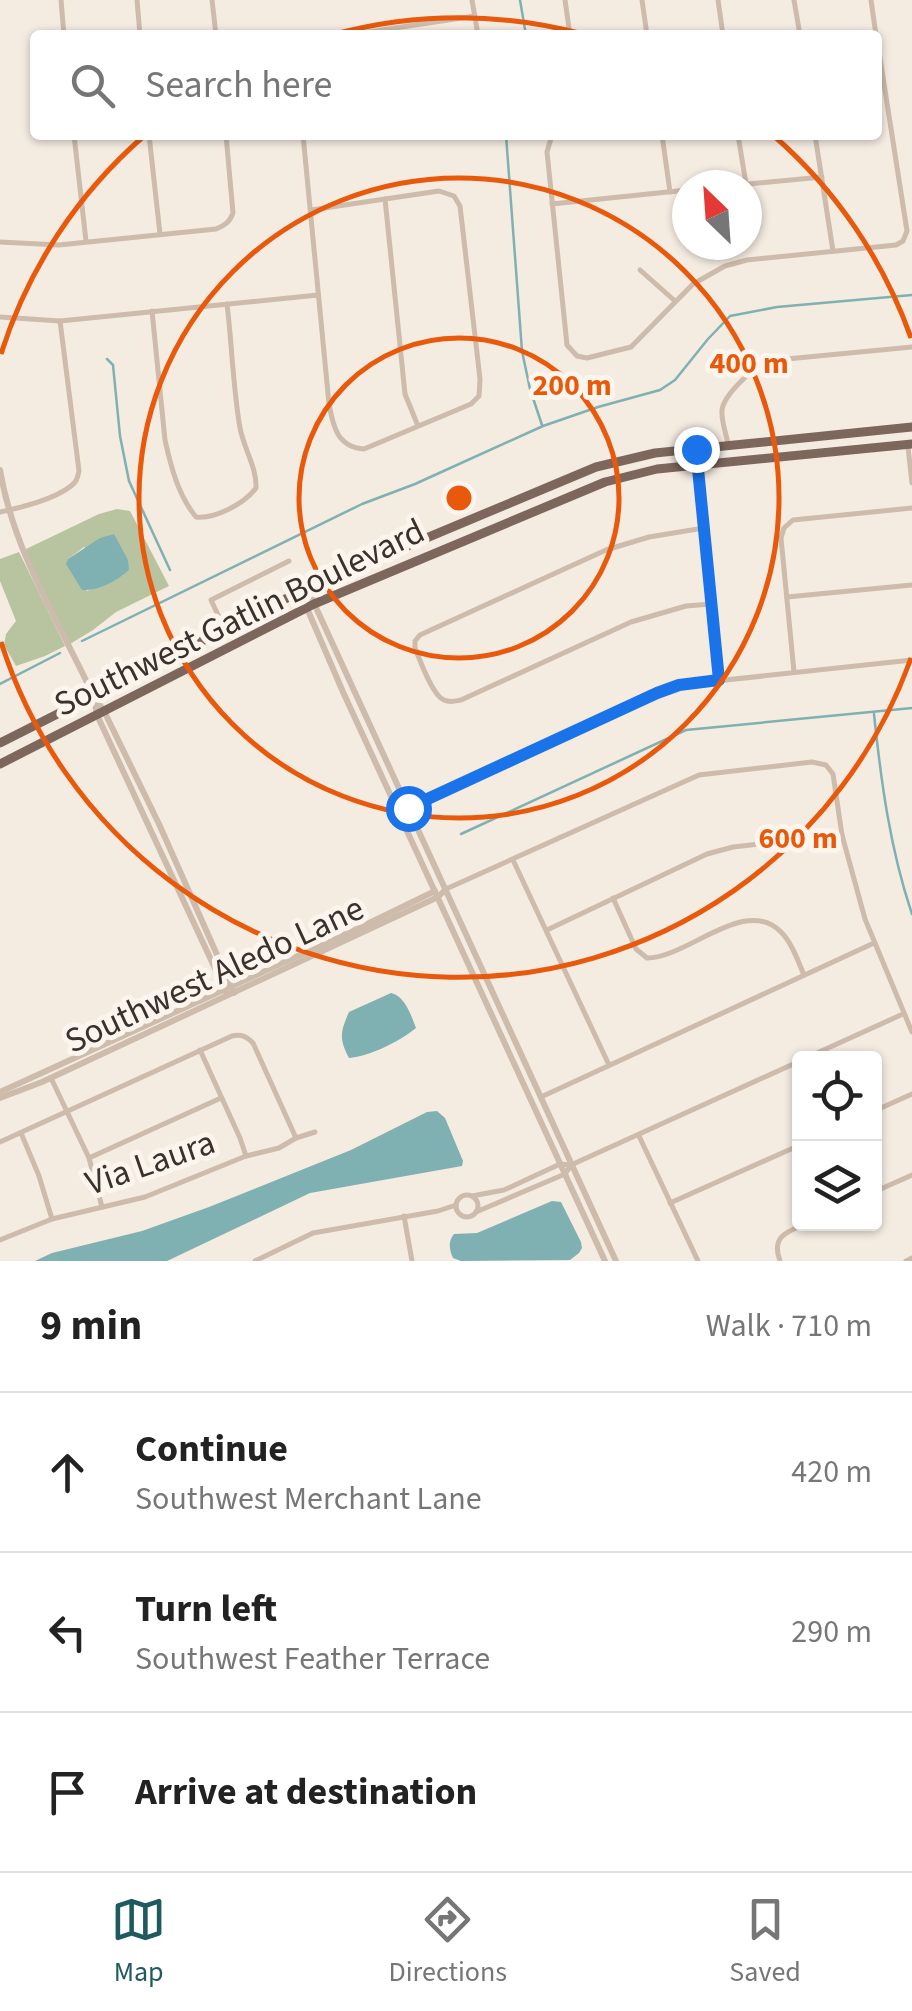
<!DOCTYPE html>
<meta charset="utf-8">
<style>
:root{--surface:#fff;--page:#f2f2f2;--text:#222;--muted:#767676;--line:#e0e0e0;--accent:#1f5a5e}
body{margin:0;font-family:"Source Sans 3",sans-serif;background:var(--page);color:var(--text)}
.controls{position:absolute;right:30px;bottom:30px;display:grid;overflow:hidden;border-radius:10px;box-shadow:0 2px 8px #0004}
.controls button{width:90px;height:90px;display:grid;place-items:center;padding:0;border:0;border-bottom:2px solid var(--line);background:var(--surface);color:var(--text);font:50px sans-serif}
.compass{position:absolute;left:672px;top:170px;width:90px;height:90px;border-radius:50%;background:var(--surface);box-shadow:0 2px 8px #0004;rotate:335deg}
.stop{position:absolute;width:30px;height:30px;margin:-22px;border:8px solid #1a73e8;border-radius:50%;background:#fff}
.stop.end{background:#1a73e8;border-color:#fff;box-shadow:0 2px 10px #0008}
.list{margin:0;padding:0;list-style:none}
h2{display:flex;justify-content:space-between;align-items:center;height:130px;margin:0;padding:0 40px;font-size:42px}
h2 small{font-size:32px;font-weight:400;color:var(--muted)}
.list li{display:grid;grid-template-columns:65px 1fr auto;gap:30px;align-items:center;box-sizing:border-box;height:160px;padding:0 40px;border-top:2px solid var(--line)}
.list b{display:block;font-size:38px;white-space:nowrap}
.list p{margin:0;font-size:32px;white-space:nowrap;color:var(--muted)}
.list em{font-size:32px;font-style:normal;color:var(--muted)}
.icon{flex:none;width:55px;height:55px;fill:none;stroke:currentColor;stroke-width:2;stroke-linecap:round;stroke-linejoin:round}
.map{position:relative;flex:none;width:912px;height:1261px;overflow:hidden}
.search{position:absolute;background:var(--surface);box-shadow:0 2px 8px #0004;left:30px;right:30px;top:30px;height:110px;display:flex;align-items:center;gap:25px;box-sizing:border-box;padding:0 35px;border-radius:10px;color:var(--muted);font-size:38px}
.sheet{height:610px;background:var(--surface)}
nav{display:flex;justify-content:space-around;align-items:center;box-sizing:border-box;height:140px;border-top:2px solid var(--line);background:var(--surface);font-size:28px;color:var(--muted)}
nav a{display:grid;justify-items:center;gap:5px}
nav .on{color:var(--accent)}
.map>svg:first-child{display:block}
.green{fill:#b8c4a0;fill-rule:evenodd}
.water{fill:#7fb0b2}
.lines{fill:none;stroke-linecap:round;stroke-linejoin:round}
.stream{stroke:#7fb0b2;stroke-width:2.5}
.minor{stroke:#cdbbac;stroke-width:5}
.tertiary{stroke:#cdbbac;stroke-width:6}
.primary{stroke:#7d675c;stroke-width:9}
.route{stroke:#1a73e8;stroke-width:12}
.ring{fill:none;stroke:#e8590c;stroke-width:5}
.labels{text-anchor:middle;stroke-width:10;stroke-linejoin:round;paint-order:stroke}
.street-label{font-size:35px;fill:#3b302b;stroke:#fbf5ee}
.centre{fill:#e8590c;stroke:#fbf5ee;stroke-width:5}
.ring-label{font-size:30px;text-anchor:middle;font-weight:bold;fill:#e8590c;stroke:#fbf5ee;stroke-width:10;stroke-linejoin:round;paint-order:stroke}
</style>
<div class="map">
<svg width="912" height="1261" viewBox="0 0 912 1261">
<rect width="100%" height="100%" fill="#f4ebe1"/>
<g class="green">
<path d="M117 509 130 511 169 586 116 612 93 630 70 644 24 550 99 514ZM84 547 123 575 87 591 68 559Z"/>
<path d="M19 552 65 646 45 656 16 666 4 645 6 634 16 621 0 581V559Z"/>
</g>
<g class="water">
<path d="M114 534 128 560 129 570C117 581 98 591 82 590L66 564 68 559 100 538Z"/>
<path d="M391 993C405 996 411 1015 416 1028 399 1042 370 1056 349 1058 339 1038 340 1033 349 1012Z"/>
<path d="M437 1111 445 1118 463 1161 462 1166 310 1193 167 1261H35L52 1253 142 1231 209 1207 351 1150 427 1112Z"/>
<path d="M552 1201 561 1202 581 1242 582 1248 579 1253 570 1260 461 1261 453 1258C449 1249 448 1241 454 1234L477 1233Z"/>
</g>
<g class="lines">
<g class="stream">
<path d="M520 0 526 35"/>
<path d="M506 135 522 351 530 389 542 425"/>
<path d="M107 359 113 365 120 436 129 481 170 570"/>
<path d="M82 641 362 504 415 484 543 426 598 407 660 390 675 380 708 339 730 316 777 307 912 295"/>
<path d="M0 684 60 653"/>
<path d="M874 714C881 781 890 849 912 914"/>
<path d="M461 834 686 730 912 708"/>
</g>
<g class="minor">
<path d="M61 0 64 35"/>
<path d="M137 0 140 35"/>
<path d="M212 0 216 35"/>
<path d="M472 0 478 35"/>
<path d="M565 0 570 35"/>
<path d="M642 0 647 35"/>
<path d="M718 0 723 35"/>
<path d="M794 0 800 35"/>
<path d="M871 0 876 35"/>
<path d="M348 35 475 16"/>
<path d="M74 135 86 241"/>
<path d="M149 135 160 234"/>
<path d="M303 135 329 404C333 426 337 447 364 449L471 404 479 396 480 379 460 206 454 196 439 191 311 210"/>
<path d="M552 135 547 152 567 345 577 356 587 358 631 347 693 284 725 266 747 260 896 245 903 241 907 231 877 39"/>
<path d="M662 135 670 192"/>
<path d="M738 135 746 184"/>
<path d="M815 135 833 251"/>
<path d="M737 185 822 177"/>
<path d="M385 199 405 394 418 426"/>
<path d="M552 204 687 190"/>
<path d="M0 242 59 245 216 229C225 225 230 222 233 213L226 135"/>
<path d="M640 270 675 301"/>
<path d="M152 311 165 440C171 467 178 495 196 517 215 519 244 504 256 488 257 468 244 449 240 428 233 388 232 345 227 304"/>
<path d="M0 317 60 321 318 295"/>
<path d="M728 443C726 434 721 420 722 410 724 394 753 369 766 361L912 347"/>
<path d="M908 447 912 483"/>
<path d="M696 449 719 679"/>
<path d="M0 512C20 508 55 499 71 486 77 481 77 479 79 471L60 321"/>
<path d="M704 528 649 537 606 550 420 635 415 641V648C420 660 432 695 444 700 450 703 455 701 461 700L631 622 686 606 711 604"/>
<path d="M787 597 912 585"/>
<path d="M225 630 211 600 289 561"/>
<path d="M794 672 781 538 784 528 793 520 912 508"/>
<path d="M409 808 657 693 679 685 912 660"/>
<path d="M513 860 609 1065"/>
<path d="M446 889 699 775 812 762 826 765 833 774 842 835 865 919 912 1032"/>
<path d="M613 898 636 949 647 958C688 958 745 895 781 932 792 943 798 961 804 975"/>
<path d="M547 930 707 854 733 847 842 835"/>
<path d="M200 1050 240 1138 246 1156"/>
<path d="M806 1058 903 1014"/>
<path d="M51 1078 89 1158 102 1207"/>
<path d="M541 1097 874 943"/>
<path d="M874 1111 912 1094"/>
<path d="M21 1133 39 1176 52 1219"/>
<path d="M639 1136 698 1261"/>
<path d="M0 1142 232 1036C241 1034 246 1036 253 1043L296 1138"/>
<path d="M89 1158 221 1098"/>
<path d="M874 1192 912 1175"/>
<circle cx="467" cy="1206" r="11"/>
<path d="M472 1196 504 1190 560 1164 571 1165 800 1061"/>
<path d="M670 1203 800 1145"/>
<path d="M476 1212 565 1174 571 1165"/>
<path d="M404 1216 412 1261"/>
<path d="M0 1240 52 1219 145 1197 246 1156 279 1148 296 1138 315 1132"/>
<path d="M255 1261 313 1233 438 1211 456 1205"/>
<path d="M780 1261C771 1237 786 1232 805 1224"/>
<path d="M906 1261 912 1258"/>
</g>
<g class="tertiary">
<path d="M0 470C14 553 59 622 94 697L104 711 159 824 234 993"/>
<path d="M307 588 616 1261"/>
<path d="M300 592 343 692 605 1261"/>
<path d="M94 698 97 715 226 992"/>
<path d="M0 1092 357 929 435 891"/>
<path d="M0 1098 42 1082 438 897 446 889"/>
</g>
<g class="primary">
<path d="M0 743 307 588 596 467 655 453 912 427"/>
<path d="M0 764 314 604 605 482 657 469 912 444"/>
</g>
</g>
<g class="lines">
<path class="route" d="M408 808 657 693 679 685 719 680 696 449"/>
</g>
<g class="ring">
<circle cx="459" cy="498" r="160"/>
<circle cx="459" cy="498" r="320"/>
<path d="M911 658A480 480 0 0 1 1 642M1 354A480 480 0 0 1 144 136M335 34A480 480 0 0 1 583 34M774 136A480 480 0 0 1 911 338"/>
</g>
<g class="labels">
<g class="street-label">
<text transform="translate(239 617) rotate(-26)" y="12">Southwest Gatlin Boulevard</text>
<text transform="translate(214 974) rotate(-25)" y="12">Southwest Aledo Lane</text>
<text transform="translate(150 1162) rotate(-19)" y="12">Via Laura</text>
</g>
</g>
<circle cx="459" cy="498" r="15" class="centre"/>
<g class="ring-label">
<text x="749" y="373">400 m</text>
<text x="572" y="395">200 m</text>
<text x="798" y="848">600 m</text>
</g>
</svg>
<div class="controls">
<button><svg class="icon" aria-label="locate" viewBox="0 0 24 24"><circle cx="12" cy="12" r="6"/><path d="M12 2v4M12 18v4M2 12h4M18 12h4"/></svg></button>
<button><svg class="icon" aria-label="layers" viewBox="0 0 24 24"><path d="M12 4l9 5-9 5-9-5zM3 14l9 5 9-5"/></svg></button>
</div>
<svg class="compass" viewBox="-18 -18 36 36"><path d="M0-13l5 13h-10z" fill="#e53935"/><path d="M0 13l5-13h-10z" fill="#767676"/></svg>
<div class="stop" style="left:408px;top:808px"></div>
<div class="stop end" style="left:696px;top:449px"></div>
<div class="search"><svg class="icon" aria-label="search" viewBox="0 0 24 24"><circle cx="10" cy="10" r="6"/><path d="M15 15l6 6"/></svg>Search here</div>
</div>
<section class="sheet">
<h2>9 min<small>Walk · 710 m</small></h2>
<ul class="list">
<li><svg class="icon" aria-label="ahead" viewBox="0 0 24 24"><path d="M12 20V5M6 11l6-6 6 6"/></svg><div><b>Continue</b><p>Southwest Merchant Lane</p></div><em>420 m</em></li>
<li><svg class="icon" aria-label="left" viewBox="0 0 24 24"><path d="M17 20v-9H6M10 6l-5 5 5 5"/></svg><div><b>Turn left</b><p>Southwest Feather Terrace</p></div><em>290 m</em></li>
<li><svg class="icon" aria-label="arrive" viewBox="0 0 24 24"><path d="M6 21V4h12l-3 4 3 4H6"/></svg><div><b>Arrive at destination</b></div></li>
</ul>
</section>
<nav>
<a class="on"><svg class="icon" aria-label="map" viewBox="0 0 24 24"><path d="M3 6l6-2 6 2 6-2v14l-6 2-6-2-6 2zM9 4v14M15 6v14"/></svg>Map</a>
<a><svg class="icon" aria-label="directions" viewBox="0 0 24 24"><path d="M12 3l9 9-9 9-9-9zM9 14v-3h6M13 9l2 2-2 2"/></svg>Directions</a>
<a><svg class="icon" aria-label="saved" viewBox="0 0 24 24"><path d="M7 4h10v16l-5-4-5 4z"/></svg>Saved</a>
</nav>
